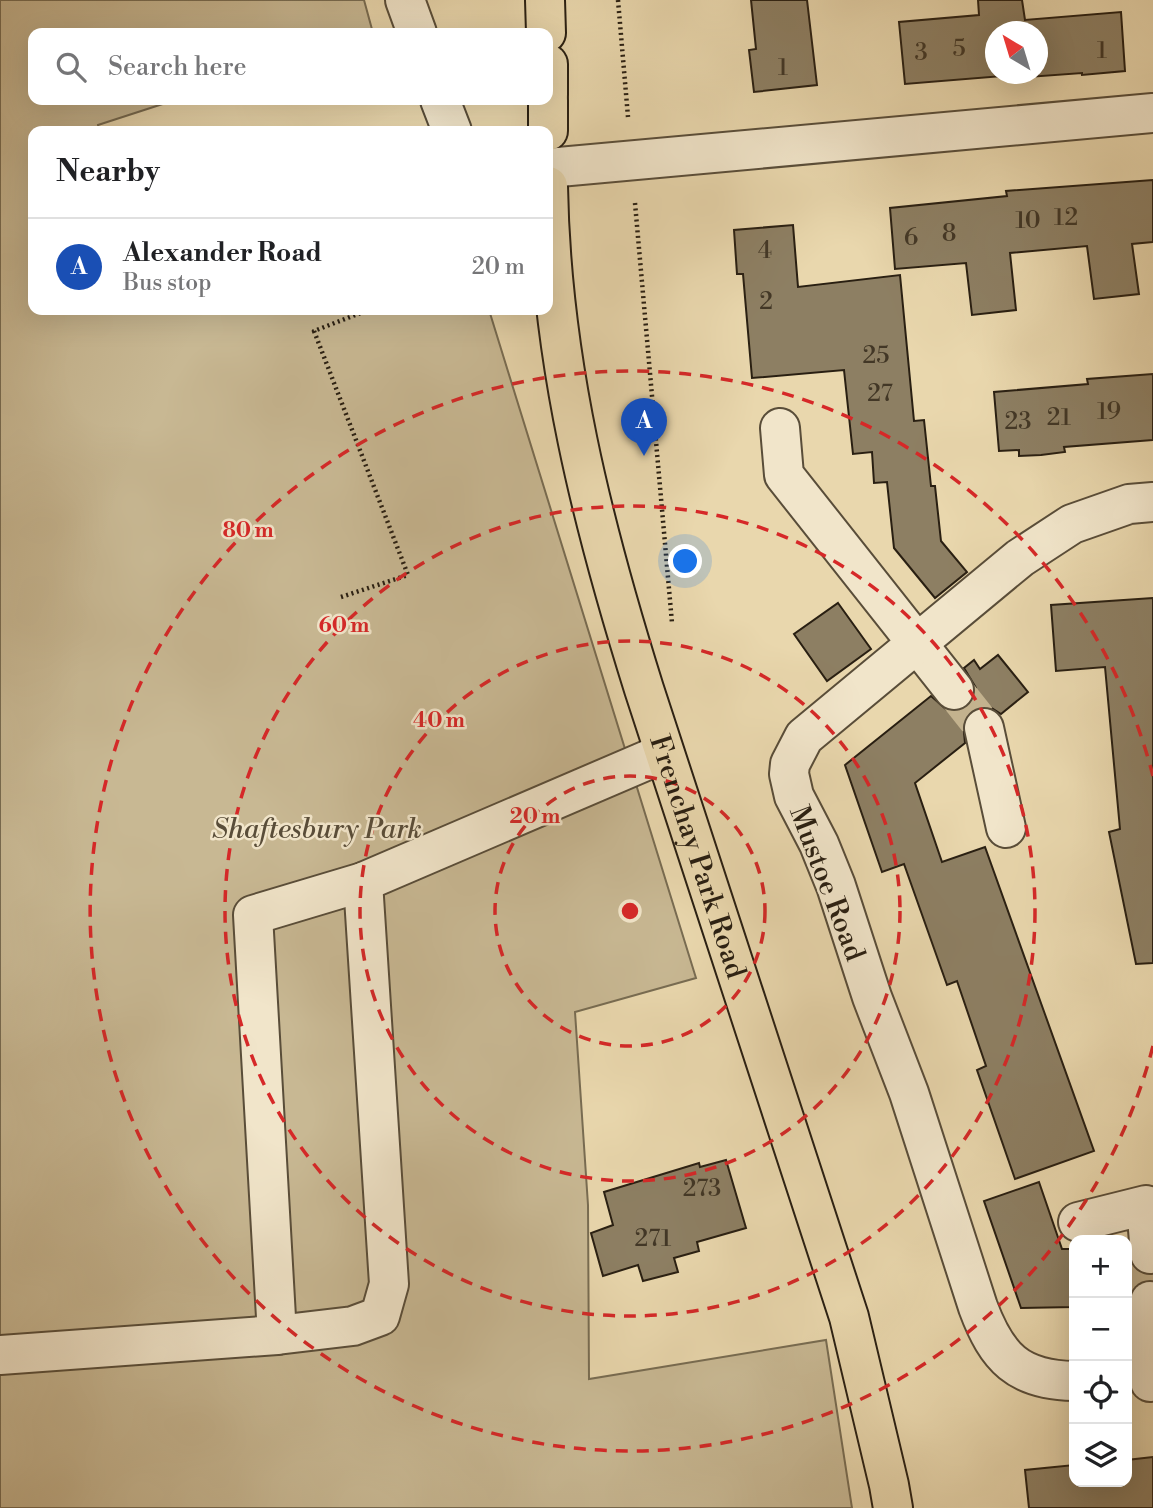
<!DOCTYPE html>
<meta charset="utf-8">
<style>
:root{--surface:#fff;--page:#f6f6f6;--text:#202124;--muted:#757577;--line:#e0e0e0;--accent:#b45309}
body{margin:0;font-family:"Libre Bodoni",serif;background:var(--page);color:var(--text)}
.controls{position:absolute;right:21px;bottom:21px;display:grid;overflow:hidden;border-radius:14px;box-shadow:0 7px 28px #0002}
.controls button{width:63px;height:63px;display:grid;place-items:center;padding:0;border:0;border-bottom:2px solid var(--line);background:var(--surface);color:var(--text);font:35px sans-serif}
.compass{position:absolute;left:985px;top:21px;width:63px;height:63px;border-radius:50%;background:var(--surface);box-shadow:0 7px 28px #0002;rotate:322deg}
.you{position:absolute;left:686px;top:562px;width:24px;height:24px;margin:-18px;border:5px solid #fff;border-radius:50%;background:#1a73e8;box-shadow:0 0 0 10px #1a73e833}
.badge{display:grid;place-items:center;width:46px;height:46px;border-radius:50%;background:var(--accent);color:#fff;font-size:23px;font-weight:700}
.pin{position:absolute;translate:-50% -58px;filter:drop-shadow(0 2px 4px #0008)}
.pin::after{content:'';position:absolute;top:37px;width:24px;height:21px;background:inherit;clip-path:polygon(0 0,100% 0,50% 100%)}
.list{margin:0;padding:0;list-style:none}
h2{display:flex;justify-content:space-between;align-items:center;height:91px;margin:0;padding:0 28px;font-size:30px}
h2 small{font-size:23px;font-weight:400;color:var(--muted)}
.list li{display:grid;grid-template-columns:46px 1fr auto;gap:21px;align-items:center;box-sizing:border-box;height:98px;padding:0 28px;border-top:2px solid var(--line)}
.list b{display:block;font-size:26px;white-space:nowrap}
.list p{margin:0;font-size:23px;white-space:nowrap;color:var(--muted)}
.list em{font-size:23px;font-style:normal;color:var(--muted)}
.icon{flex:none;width:38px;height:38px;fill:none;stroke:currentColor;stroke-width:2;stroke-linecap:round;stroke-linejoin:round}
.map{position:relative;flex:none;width:1153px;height:1508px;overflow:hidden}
.search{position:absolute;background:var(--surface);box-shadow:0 7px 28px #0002;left:28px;top:28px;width:525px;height:77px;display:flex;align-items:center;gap:18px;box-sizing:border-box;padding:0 24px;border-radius:14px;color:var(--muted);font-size:26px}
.panel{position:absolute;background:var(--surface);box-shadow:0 7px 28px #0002;left:28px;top:126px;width:525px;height:189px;border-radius:14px}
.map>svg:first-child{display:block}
.green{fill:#c8b893;stroke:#786c52;stroke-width:2}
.building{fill:#8d7f63;stroke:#291f12;stroke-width:2;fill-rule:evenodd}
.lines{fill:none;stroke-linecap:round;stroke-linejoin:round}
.minor-tunnel{stroke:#c3b28e;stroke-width:38;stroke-dasharray:38 19;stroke-linecap:butt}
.minor-casing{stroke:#594d39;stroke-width:42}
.major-casing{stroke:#291f12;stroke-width:42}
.path{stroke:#291f12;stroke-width:4.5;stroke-dasharray:2 3.5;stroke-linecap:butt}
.minor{stroke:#f1e5ca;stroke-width:38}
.major{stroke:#e9d7ad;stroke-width:38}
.ring{fill:none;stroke:#d62828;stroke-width:3.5;stroke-dasharray:12 9}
.labels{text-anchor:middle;stroke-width:5;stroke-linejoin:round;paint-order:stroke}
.number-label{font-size:24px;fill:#423726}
.park-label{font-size:28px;font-style:italic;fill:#594d39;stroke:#f1e5ca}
.street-label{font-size:28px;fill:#291f12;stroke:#f1e5ca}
.centre{fill:#d62828;stroke:#f1e5ca;stroke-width:3.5}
.ring-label{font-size:21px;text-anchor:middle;font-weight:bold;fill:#d62828;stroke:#f1e5ca;stroke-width:5;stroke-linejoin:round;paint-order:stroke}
</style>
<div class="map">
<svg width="1153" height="1508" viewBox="0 0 1153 1508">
<rect width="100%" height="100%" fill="#e9d7ad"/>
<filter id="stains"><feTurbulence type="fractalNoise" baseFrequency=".00286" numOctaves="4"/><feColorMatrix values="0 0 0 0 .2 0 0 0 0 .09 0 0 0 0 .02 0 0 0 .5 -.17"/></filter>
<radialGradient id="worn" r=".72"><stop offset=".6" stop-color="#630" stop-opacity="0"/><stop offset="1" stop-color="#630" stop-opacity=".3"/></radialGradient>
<path class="green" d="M0 0H364L373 33H33V100H175L98 125 99 131H33V310H489L696 978 575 1012 588 1205 589 1379 826 1340 852 1508H0Z"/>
<g class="building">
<path d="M751 0H807L817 85 754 92 749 50 756 49Z"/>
<path d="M978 0H1022L1025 20 1121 12 1125 71 1082 75V73L1028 77V74L905 84 899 22 979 15ZM996 32H1038V74H996Z"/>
<path d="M1153 180V242L1132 244 1139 294 1094 299 1087 246 1010 253 1016 310 972 315 966 263 895 269 890 208 1007 196 1006 191Z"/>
<path d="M793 225 798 287 900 275 914 421 924 420 931 486H935L941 541 967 572 935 598 894 548 887 482 874 483 872 452 853 454 844 370 752 378 743 274H737L734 230Z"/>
<path d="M1153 374V440L1064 447 1065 452 1041 455 1019 456V450L999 451 994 392 1088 384 1087 379Z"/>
<path d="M1153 598V963L1136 964 1109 832 1120 829 1105 667 1056 671 1051 605Z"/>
<path d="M838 603 871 649 827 681 794 634Z"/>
<path d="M998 655 1028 692 1001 714 990 707H980L970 711 963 722 965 743 915 783 942 862 985 847 1094 1151 1015 1179 977 1070 986 1066 957 981 947 985 904 864 882 872 845 765 931 696 947 710 958 711 967 708 974 699 976 688 964 668 974 660 980 669Z"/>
<path d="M726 1160 746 1228 697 1242 699 1251 674 1258 678 1272 643 1281 638 1265 603 1276 591 1233 613 1225 604 1192 699 1163 700 1167Z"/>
<path d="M1039 1182 1062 1249H1074V1307L1021 1308 984 1201Z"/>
<path d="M1127 1249 1132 1267 1141 1274 1153 1275V1280L1140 1282 1131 1290 1127 1307Z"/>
<path d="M1153 1457V1508H1029L1025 1470 1074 1465V1482H1127V1460Z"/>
</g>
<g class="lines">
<g class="minor-tunnel">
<path d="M954 690 984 728"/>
<path d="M1150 1254V1301"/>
</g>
<defs>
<g id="minor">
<path d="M405 0 417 33"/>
<path d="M440 100 452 131"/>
<path d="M548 168 1153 113"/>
<path d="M780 428 784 475 954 690"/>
<path d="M984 728 1006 828"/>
<path d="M1078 1222 1146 1205 1150 1254"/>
<path d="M1150 1301V1382"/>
<path d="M277 1335 253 915 363 882 664 753"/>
<path d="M0 1355 277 1335 353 1326 380 1316 389 1284 363 882"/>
<path d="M1074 1381C1018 1380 997 1358 978 1307L909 1093 872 997 836 886 819 844 794 796 789 774 790 764 804 737 1020 558 1072 524 1129 504 1153 502"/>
</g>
<g id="major">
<path d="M545 0 546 33"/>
<path d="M548 64V95"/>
<path d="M548 131V100"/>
<path id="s1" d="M548 186C551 361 592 523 644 689L849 1317 889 1485 893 1508"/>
</g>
</defs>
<use href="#minor" class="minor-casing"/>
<use href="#major" class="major-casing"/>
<g class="path">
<path d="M618 0 628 117"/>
<path d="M635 203 672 623"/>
<path d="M341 597 408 575 314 331 368 310"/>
</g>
<use href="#minor" class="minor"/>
<use href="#major" class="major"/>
</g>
<g class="ring">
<circle cx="630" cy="911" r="135"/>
<circle cx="630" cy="911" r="270"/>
<circle cx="630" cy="911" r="405"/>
<path d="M1153 1046A540 540 0 1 1 1153 776"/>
</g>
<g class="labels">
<g class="number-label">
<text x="959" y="56">5</text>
<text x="1102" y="58">1</text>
<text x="921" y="60">3</text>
<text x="783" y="75">1</text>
<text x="1066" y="225">12</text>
<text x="1028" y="228">10</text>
<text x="949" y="241">8</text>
<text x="911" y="245">6</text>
<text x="765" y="258">4</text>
<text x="766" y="309">2</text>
<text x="876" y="363">25</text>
<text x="880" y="401">27</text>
<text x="1109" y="419">19</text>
<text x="1059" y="425">21</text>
<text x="1018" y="429">23</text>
<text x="702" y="1196">273</text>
<text x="653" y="1246">271</text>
</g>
<g class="park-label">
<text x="317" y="838">Shaftesbury Park</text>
</g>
<g class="street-label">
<text dy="10" stroke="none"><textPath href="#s1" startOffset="690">Frenchay Park Road</textPath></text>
<text transform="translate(828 883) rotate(69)" y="10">Mustoe Road</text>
</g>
</g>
<circle cx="630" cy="911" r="10" class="centre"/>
<g class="ring-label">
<text x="248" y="537">80 m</text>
<text x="344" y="632">60 m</text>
<text x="439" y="727">40 m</text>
<text x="535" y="823">20 m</text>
</g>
<rect width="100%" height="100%" filter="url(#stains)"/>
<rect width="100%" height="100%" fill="url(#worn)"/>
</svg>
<div class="controls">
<button>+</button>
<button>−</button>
<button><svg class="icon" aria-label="locate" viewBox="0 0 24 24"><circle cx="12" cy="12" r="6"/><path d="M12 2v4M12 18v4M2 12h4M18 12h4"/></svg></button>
<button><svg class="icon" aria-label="layers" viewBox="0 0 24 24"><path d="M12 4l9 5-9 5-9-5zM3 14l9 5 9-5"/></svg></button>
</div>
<svg class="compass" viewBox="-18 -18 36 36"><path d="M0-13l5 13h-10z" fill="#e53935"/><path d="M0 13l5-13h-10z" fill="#757577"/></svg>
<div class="you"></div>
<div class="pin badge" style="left:644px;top:456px;background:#1a4fb4">A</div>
<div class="search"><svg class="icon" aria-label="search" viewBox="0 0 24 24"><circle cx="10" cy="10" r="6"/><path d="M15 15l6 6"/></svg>Search here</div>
<section class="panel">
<h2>Nearby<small></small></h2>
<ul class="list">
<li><span class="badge" style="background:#1a4fb4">A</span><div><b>Alexander Road</b><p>Bus stop</p></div><em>20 m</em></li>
</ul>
</section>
</div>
